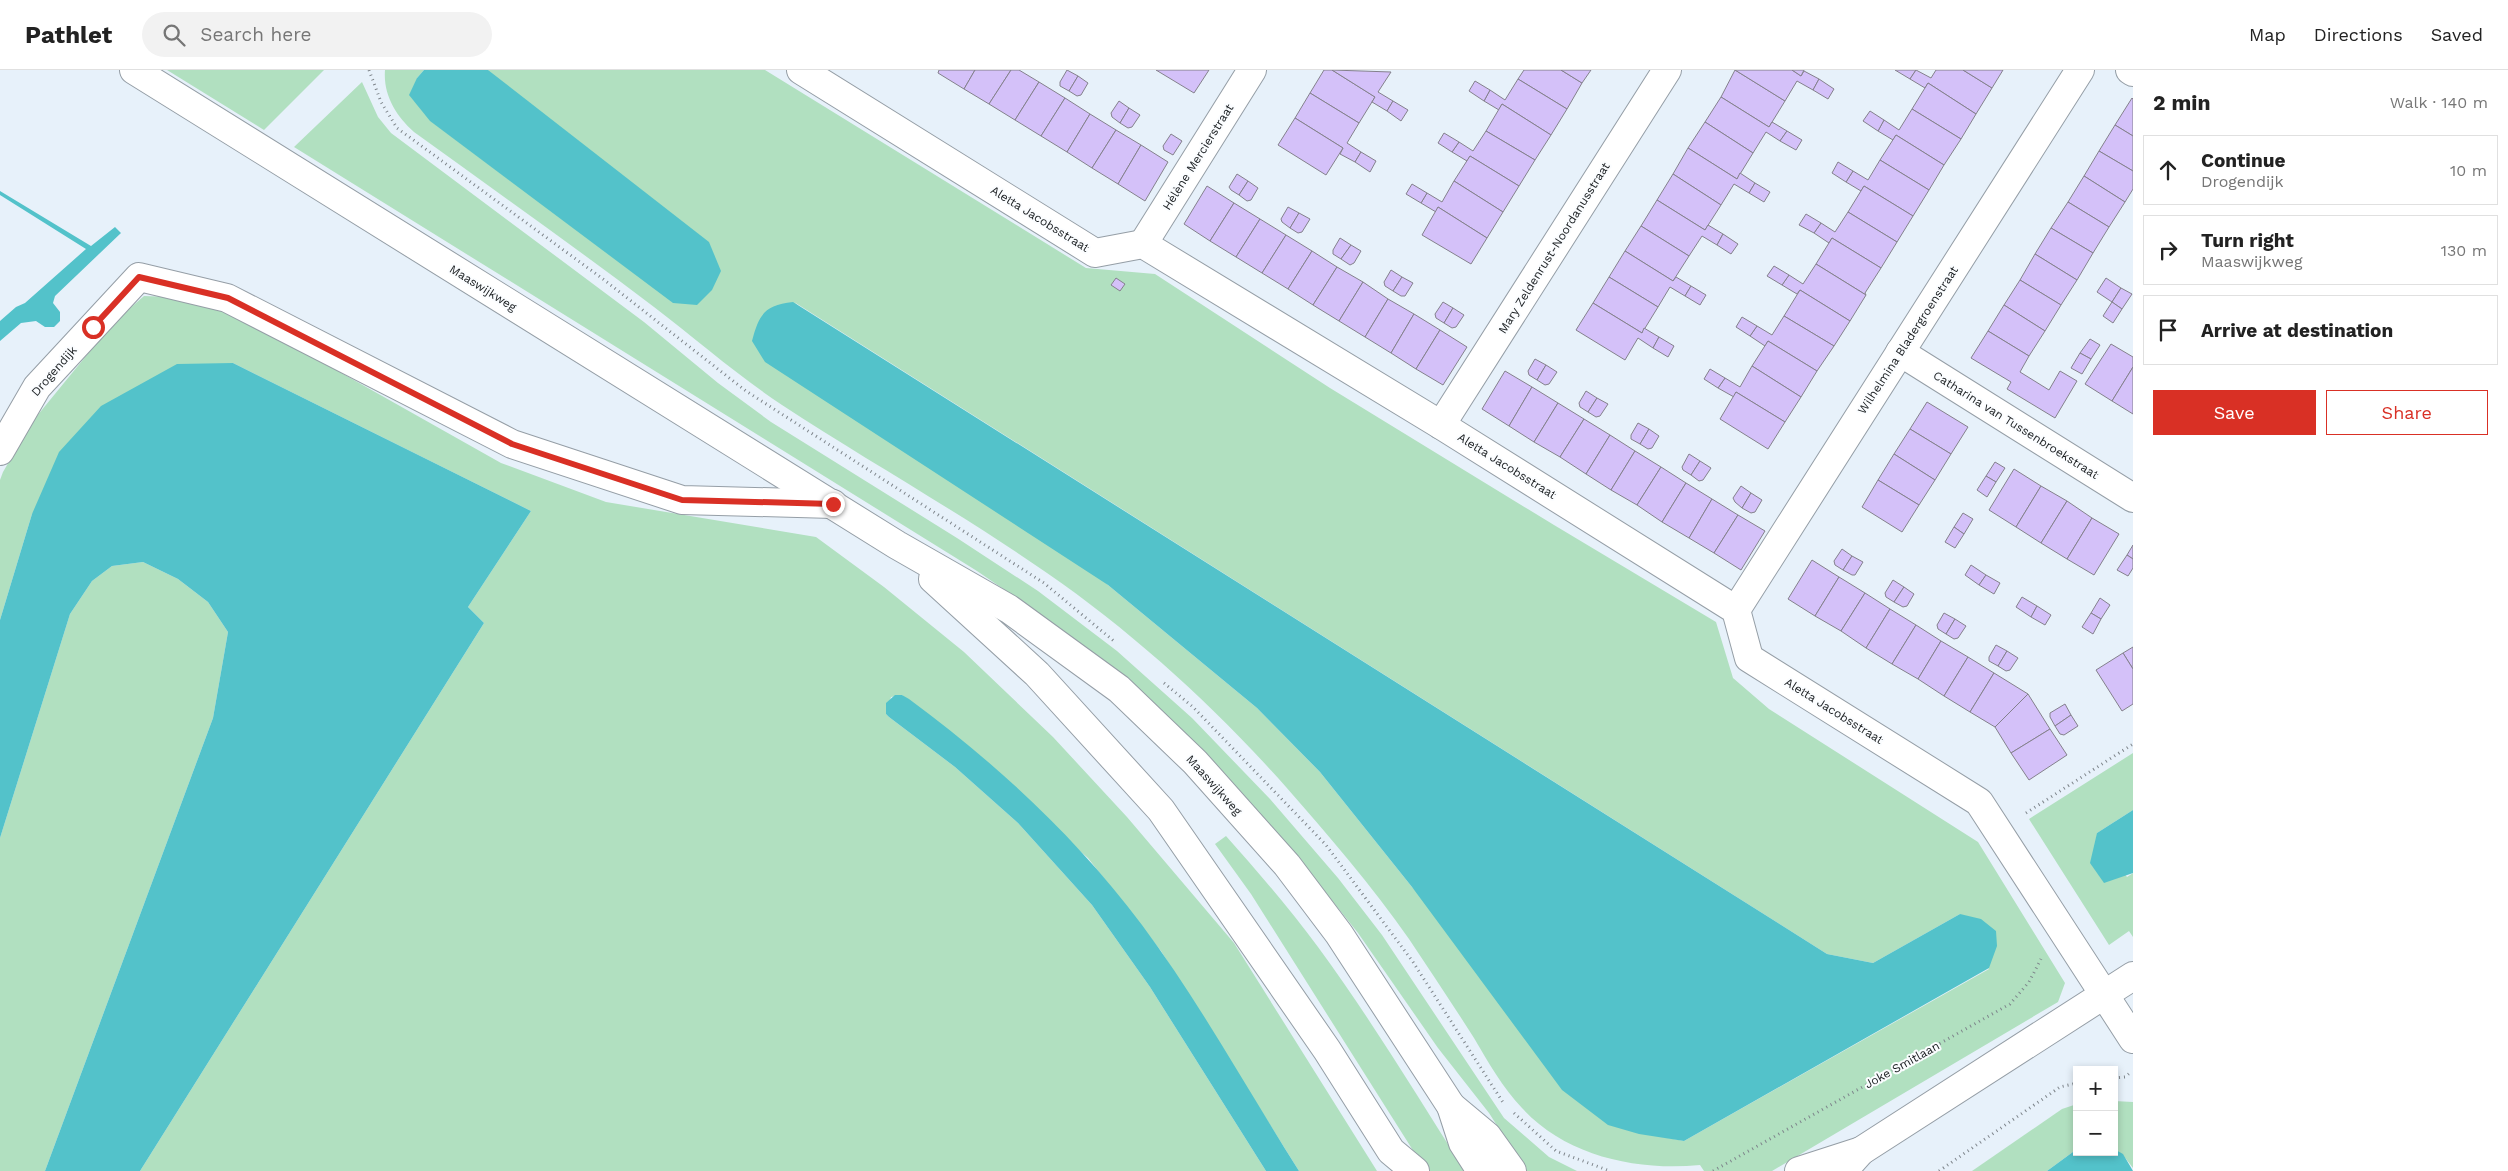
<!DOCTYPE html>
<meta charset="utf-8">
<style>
:root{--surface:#fff;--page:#f2f2f2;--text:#222;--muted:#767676;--line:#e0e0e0;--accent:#d93025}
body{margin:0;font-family:"Work Sans",sans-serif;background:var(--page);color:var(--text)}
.controls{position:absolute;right:15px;bottom:15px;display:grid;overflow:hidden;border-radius:0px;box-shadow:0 2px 8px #0003}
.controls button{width:45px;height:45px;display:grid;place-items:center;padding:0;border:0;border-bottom:1px solid var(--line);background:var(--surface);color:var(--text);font:25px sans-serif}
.stop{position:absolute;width:15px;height:15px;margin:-11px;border:4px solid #d93025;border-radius:50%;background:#fff}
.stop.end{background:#d93025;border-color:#fff;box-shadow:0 1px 5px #0008}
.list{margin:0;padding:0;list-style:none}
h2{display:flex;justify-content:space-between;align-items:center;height:65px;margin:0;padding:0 20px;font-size:21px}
h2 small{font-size:16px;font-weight:400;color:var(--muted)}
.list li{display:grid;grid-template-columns:32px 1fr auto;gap:15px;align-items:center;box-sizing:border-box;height:70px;margin:0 10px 10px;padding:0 10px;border:1px solid var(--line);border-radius:0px}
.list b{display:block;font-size:19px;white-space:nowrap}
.list p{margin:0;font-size:16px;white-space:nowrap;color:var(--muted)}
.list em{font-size:16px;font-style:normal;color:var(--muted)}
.actions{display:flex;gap:10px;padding:15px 20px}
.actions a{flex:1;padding:11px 0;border:1px solid var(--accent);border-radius:0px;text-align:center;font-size:18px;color:var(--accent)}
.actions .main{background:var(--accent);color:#fff}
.icon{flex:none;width:28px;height:28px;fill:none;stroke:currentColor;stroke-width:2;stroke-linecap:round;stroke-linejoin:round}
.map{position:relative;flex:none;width:2133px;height:1101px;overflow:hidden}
header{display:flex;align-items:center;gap:30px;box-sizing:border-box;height:70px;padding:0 25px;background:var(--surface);border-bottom:1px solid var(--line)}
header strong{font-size:24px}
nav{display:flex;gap:28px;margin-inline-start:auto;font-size:18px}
.search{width:350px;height:45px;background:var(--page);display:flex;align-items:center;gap:12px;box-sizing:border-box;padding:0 18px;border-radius:28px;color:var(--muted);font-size:19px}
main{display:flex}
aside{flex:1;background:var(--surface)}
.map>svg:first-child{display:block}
.green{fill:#b1e0c0;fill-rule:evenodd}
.water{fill:#53c2ca}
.building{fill:#d4c1f9;stroke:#84818c}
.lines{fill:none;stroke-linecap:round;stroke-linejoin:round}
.minor-casing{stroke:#959ea6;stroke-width:30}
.tertiary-casing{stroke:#959ea6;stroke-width:30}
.path{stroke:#7e858b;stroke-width:3;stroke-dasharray:1 4;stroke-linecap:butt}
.minor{stroke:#fff;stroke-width:28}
.tertiary{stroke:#fff;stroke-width:28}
.route{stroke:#d93025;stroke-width:6}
.labels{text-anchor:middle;stroke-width:4;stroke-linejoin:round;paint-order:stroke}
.street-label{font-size:12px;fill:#1a1e21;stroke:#fbfdff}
</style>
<header>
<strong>Pathlet</strong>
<div class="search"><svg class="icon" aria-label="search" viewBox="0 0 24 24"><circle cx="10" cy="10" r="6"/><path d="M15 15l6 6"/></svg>Search here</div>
<nav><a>Map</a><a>Directions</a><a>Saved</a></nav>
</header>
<main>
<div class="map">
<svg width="2133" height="1101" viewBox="0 0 2133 1101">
<rect width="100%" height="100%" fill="#e7f1fa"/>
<g class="green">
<path d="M167 0H324L264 60Z"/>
<path d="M385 0H424L417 8 490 4 488 0H765L1086 198 1155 204 1330 318 1554 455 1716 552 1733 608 1769 639 1978 772 2065 913 2058 932 1772 1101H1704L1700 1095C1636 1101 1566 1086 1522 1038 1503 1018 1488 992 1474 968 1453 935 1431 902 1409 869 1372 816 1329 766 1286 717 1216 638 1134 563 1047 503 961 443 869 392 782 335 737 305 697 270 654 237 575 177 494 120 414 62 396 46 383 25 385 0ZM794 232 1827 884 1873 893 1960 844 1989 899 1684 1071 1658 1066 1412 817 1320 702 1257 638 1108 515Z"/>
<path d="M362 12 378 47 391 63 644 252 718 313 771 352 957 468 1038 521 1117 581 1192 648 1270 729 1338 808 1382 865 1504 1048 1549 1087 1577 1101H1526L1489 1043 1438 978 1358 863 1306 798 1034 540 977 501 294 77Z"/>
<path d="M144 226 200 228 244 248 501 393 606 432 816 467 884 517 964 582 1053 667 1127 747 1234 873 1377 1101H1299L1161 881 1088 788 902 625 891 627 886 644 889 647 955 697 1018 753 1092 835 1150 917 1266 1101H140L484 553 468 537 531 441 233 293 32 444 0 550V410L3 402 32 352 113 253Z"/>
<path d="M143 492 178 509 208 532 228 562 213 648 45 1101H0V768L70 544 92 511 112 496Z"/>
<path d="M2133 683V740L2097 763 2127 807 2133 803V867L2129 861 2109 875 2029 749Z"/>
<path d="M1226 766C1258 802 1290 839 1318 877 1371 949 1417 1026 1465 1101H1426L1251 824 1215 774Z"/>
<path d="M2114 1031 2133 1032V1098L2123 1085 2114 1079Z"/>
<path d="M2077 1034V1079L2047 1101H1972L2062 1039Z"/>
</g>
<g class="water">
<path d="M424 0H488L709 172 721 201 712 220 697 235 673 233 430 51 409 25 417 8Z"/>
<path d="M0 121 91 176 115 157 121 163 55 226 53 233 60 242V251L54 257H45L36 251 21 253 0 271V251L16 237 25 233 86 179 0 125Z"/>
<path d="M793 232 1827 884 1873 893 1960 844 1981 849 1996 861 1997 876 1989 898 1684 1071 1639 1064 1608 1055 1562 1020 1412 817 1320 702 1257 638 1108 515 765 292 752 271C759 244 765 235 793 232Z"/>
<path d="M233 293 531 441 468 537 484 553 140 1101H45L213 648 228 562 208 532 178 509 143 492 112 496 92 511 70 544 0 768V550L32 444 59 382 101 336 177 294Z"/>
<path d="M895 625H902L909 629C997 694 1076 767 1142 855 1200 933 1247 1019 1299 1101H1266L1150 917 1092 835 1018 753 955 697 889 647 886 644V633Z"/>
<path d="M2133 740V803L2104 813 2090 793 2097 763Z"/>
<path d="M2077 1079V1082H2114V1079L2123 1084 2133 1101H2047Z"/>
</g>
<g class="building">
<path d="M939 0H975L964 19 938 3Z"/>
<path d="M975 0H1011L989 34 964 19Z"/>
<path d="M1011 0H1019L1039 12 1015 50 989 34Z"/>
<path d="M1067 0 1078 6 1069 21 1060 16V12Z"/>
<path d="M1156 0H1209L1194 23Z"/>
<path d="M1324 0H1332L1375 27 1359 53 1310 23Z"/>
<path d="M1332 0 1391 2 1378 22 1393 31 1387 41 1372 32 1375 27Z"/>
<path d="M1524 0H1561L1582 13 1567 39 1518 9Z"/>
<path d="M1561 0H1591L1582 13Z"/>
<path d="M1735 0 1785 31 1769 57 1721 27Z"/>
<path d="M1735 0H1792L1801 6 1804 1 1819 9 1813 20 1797 11 1785 31Z"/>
<path d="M1792 0H1804L1801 6Z"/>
<path d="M1895 0H1916L1910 9Z"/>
<path d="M1916 0 1931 8 1936 0H1963L1992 18 1976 44 1928 13 1925 18 1910 9Z"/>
<path d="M1963 0H2003L1992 18Z"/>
<path d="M1078 6 1088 13 1081 25 1077 26 1069 21Z"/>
<path d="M1518 9 1567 39 1551 65 1502 34 1499 40 1484 31 1490 20 1505 30Z"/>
<path d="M1819 9 1834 19 1828 29 1813 20Z"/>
<path d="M1475 11 1490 20 1484 31 1469 21Z"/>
<path d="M1039 12 1065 28 1041 66 1015 50Z"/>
<path d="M1928 13 1976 44 1961 69 1912 39Z"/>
<path d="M1310 23 1359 53 1347 73 1361 82 1355 92 1340 84 1343 78 1295 48Z"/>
<path d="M1721 27 1769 57 1772 52 1787 61 1780 71 1766 62 1753 83 1705 52Z"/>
<path d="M1065 28 1090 44 1067 82 1041 66Z"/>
<path d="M2132 28 2133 29V66L2115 55Z"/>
<path d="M1119 31 1129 38 1120 53 1112 47 1111 43Z"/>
<path d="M1393 31 1408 40 1401 51 1387 41Z"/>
<path d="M1502 34 1551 65 1535 90 1486 61Z"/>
<path d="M1129 38 1140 45 1132 57 1128 58 1120 53Z"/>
<path d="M1912 39 1961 69 1944 95 1896 65 1893 70 1878 61 1884 50 1899 60Z"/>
<path d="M1870 41 1884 50 1878 61 1863 51Z"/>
<path d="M1090 44 1116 60 1092 98 1067 82Z"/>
<path d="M1295 48 1343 78 1326 105 1278 75Z"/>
<path d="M1705 52 1753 83 1737 109 1688 78Z"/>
<path d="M2115 55 2133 66V101L2099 81Z"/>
<path d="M1116 60 1141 75 1118 114 1092 98Z"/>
<path d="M1486 61 1535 90 1519 116 1470 86 1467 91 1452 82 1459 72 1473 81Z"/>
<path d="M1787 61 1802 70 1796 80 1780 71Z"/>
<path d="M1444 63 1459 72 1452 82 1438 73Z"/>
<path d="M1171 64 1182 71 1173 85 1164 80 1163 76Z"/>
<path d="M1896 65 1944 95 1929 120 1880 90Z"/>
<path d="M1141 75 1168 92 1145 131 1118 114Z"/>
<path d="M1688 78 1737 109 1740 103 1755 113 1749 123 1734 114 1721 135 1673 104Z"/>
<path d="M2099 81 2133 101V119L2125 132 2084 106Z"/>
<path d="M1361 82 1376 91 1370 102 1355 92Z"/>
<path d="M1470 86 1519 116 1503 142 1454 111Z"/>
<path d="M1880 90 1929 120 1913 146 1864 116 1861 121 1846 112 1853 101 1868 110Z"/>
<path d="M1838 92 1853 101 1846 112 1832 103Z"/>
<path d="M1237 104 1248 111 1239 125 1231 120 1229 117Z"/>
<path d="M1673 104 1721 135 1705 160 1657 130Z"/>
<path d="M2084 106 2125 132 2109 157 2068 132Z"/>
<path d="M1248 111 1258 118 1251 130 1247 131 1239 125Z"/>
<path d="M1454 111 1503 142 1487 168 1438 137 1436 142 1421 133 1427 123 1442 132Z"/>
<path d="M1755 113 1770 122 1764 132 1749 123Z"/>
<path d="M1412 114 1427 123 1421 133 1406 124Z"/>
<path d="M1207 116 1234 133 1210 171 1184 154Z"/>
<path d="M1864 116 1913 146 1897 172 1848 142Z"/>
<path d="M1657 130 1705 160 1708 155 1723 164 1717 175 1702 166 1689 186 1641 156Z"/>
<path d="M2068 132 2109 157 2093 183 2051 158Z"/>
<path d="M1234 133 1260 149 1236 187 1210 171Z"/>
<path d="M1288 137 1299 143 1290 158 1282 152 1281 149Z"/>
<path d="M1438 137 1487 168 1471 194 1422 165Z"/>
<path d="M1848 142 1897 172 1881 198 1832 168 1829 173 1814 163 1821 153 1835 162Z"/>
<path d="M1299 143 1310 149 1302 162 1298 163 1290 158Z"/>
<path d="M1806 144 1821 153 1814 163 1799 155Z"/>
<path d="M1260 149 1286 165 1262 203 1236 187Z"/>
<path d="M1641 156 1689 186 1673 211 1625 181Z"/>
<path d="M2051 158 2093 183 2077 210 2035 184Z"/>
<path d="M1723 164 1738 174 1731 184 1717 175Z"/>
<path d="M1286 165 1312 181 1288 219 1262 203Z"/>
<path d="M1340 168 1351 175 1341 189 1333 184V180Z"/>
<path d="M1832 168 1881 198 1865 223 1866 225 1816 194Z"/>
<path d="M1351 175 1361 181 1354 193 1350 195 1341 189Z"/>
<path d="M1312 181 1337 197 1313 235 1288 219Z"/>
<path d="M1625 181 1673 211 1676 207 1691 216 1685 226 1670 217 1658 237 1609 207Z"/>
<path d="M2035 184 2077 210 2061 235 2020 210Z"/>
<path d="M1816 194 1866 225 1850 251 1800 220 1797 224 1782 215 1789 205 1803 214Z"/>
<path d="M1774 196 1789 205 1782 215 1767 206Z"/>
<path d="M1337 197 1363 212 1339 251 1313 235Z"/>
<path d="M1391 200 1402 207 1393 221 1385 216 1384 212Z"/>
<path d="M1402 207 1413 213 1405 226H1401L1393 221Z"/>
<path d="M1609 207 1658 237 1642 263 1593 233Z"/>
<path d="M1116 208 1125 214 1120 221 1111 215Z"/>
<path d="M2106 208 2121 218 2112 232 2097 222Z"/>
<path d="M2020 210 2061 235 2045 261 2004 235Z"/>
<path d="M1363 212 1388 229 1365 267 1339 251Z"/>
<path d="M1691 216 1706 225 1700 235 1685 226Z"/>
<path d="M2121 218 2132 224 2122 239 2112 232Z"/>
<path d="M1800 220 1850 251 1834 276 1784 246Z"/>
<path d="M1388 229 1414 244 1391 283 1365 267Z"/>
<path d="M1443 232 1453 238 1444 253 1436 248 1435 244Z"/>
<path d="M2112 232 2122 239 2113 253 2103 246Z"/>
<path d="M1593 233 1642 263 1644 258 1659 267 1653 278 1638 268 1625 290 1576 260Z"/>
<path d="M2004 235 2045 261 2029 286 1988 261Z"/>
<path d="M1453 238 1464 245 1456 257 1452 258 1444 253Z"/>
<path d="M1414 244 1440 260 1416 299 1391 283Z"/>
<path d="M1784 246 1834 276 1817 301 1768 271 1765 276 1750 266 1757 256 1772 265Z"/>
<path d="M1742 247 1757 256 1750 266 1736 257Z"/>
<path d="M1440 260 1467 277 1443 315 1416 299Z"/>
<path d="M1988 261 2029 286 2020 302 2049 320 2060 301 2077 311 2055 348 2007 319 2011 312 1971 288Z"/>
<path d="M1659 267 1674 276 1668 287 1653 278Z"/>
<path d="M2090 269 2100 275 2091 289 2080 283Z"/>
<path d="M1768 271 1817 301 1801 327 1752 296Z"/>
<path d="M2111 274 2133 287V297L2112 331 2085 314Z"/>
<path d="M2080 283 2091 289 2082 304 2071 298Z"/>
<path d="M1535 289 1546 295 1537 310 1529 305 1528 301Z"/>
<path d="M1546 295 1557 302 1549 314 1545 315 1537 310Z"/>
<path d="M1752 296 1801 327 1785 352 1736 322 1734 327 1718 318 1725 308 1740 317Z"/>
<path d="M2133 297V344L2112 331Z"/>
<path d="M1710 299 1725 308 1718 318 1704 309Z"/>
<path d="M1505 301 1532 317 1509 356 1482 339Z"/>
<path d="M1532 317 1558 333 1534 372 1509 356Z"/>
<path d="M1586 321 1597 328 1588 342 1580 337 1579 333Z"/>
<path d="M1736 322 1785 352 1768 379 1720 349Z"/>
<path d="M1597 328 1608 334 1600 346 1596 347 1588 342Z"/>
<path d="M1927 332 1968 357 1951 384 1910 359Z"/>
<path d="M1558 333 1584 349 1560 387 1534 372Z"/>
<path d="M1584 349 1610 365 1586 404 1560 387Z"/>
<path d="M1638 353 1649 359 1640 374 1631 369V365Z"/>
<path d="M1649 359 1659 366 1652 378 1648 379 1640 374Z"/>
<path d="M1910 359 1951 384 1935 410 1894 384Z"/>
<path d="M1610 365 1635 381 1611 420 1586 404Z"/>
<path d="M1635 381 1661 397 1637 435 1611 420Z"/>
<path d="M1689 384 1700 391 1691 405 1683 400 1682 397Z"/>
<path d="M1894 384 1935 410 1919 435 1878 410Z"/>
<path d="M1700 391 1711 398 1703 410 1699 411 1691 405Z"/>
<path d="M1995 392 2005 398 1996 412 1986 406Z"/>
<path d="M1661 397 1686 413 1662 452 1637 435Z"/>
<path d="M2014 399 2041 416 2016 457 1989 440Z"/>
<path d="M1986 406 1996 412 1987 427 1977 420Z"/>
<path d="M1878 410 1919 435 1902 462 1862 437Z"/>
<path d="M1686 413 1712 429 1689 468 1662 452Z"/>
<path d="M1741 416 1751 423 1742 438 1735 432 1733 428Z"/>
<path d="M2041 416 2067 431 2041 473 2016 457Z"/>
<path d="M1751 423 1762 430 1755 442 1751 443 1742 438Z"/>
<path d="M1712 429 1738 445 1714 483 1689 468Z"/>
<path d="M2067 431 2092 448 2067 489 2041 473Z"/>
<path d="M1963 443 1973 449 1964 464 1954 457Z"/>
<path d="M1738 445 1765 461 1741 500 1714 483Z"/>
<path d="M2092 448 2119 464 2094 505 2067 489Z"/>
<path d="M1954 457 1964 464 1955 478 1945 472Z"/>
<path d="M2133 475V489L2127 485Z"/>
<path d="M1842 479 1852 486 1843 500 1835 495 1834 491Z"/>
<path d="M2127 485 2133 489V498L2128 506 2117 500Z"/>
<path d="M1852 486 1863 492 1855 505H1852L1843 500Z"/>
<path d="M1812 490 1839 507 1815 546 1788 529Z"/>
<path d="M1971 495 1986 505 1979 515 1965 505Z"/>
<path d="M1986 505 2000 513 1994 524 1979 515Z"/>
<path d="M1839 507 1865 523 1841 561 1815 546Z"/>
<path d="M1893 510 1904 517 1894 532 1886 527 1885 523Z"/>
<path d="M1904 517 1914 524 1907 536 1903 537 1894 532Z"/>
<path d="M1865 523 1890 539 1866 578 1841 561Z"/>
<path d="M2022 527 2037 536 2031 547 2016 537Z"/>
<path d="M2100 528 2110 535 2101 549 2091 543Z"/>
<path d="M2037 536 2051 545 2045 555 2031 547Z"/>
<path d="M1890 539 1916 555 1892 594 1866 578Z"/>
<path d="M1944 543 1955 549 1946 564 1938 559 1937 555Z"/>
<path d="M2091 543 2101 549 2093 564 2082 557Z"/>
<path d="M1955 549 1966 556 1958 568 1954 569 1946 564Z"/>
<path d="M1916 555 1941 571 1918 609 1892 594Z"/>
<path d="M1941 571 1968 587 1944 626 1918 609Z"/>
<path d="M1996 575 2007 581 1998 596 1989 591V587Z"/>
<path d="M2133 577V599L2123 583Z"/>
<path d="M2007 581 2018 588 2010 600 2006 601 1998 596Z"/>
<path d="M2123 583 2133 599V634L2122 641 2096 600Z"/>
<path d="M1968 587 1994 603 1970 642 1944 626Z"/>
<path d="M1994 603 2028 624 1995 657 1970 642Z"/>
<path d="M2028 624 2050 659 2011 683 1995 657Z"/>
<path d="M2065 634 2071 645 2055 656 2050 647V643Z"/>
<path d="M2071 645 2078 656 2064 665 2060 664 2055 656Z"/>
<path d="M2050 659 2067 685 2029 710 2011 683Z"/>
</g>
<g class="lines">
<defs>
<g id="minor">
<path d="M801 0 1095 183 1143 174 1441 355 1736 540 1749 588 1979 732 2133 969"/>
<path d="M2130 0 2133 2"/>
<path d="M1143 174 1252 0"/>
<path d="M1900 282 2133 428"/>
<path d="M1441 355 1667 0"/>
<path d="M0 381 37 317 139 207 227 228 512 374 682 430 833 434"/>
<path d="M1736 540 2080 0"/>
</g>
<g id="tertiary">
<path d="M134 0 897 475 1009 539 1119 619 1195 692 1287 795 1339 864 1451 1036 1463 1073 1481 1101"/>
<path d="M933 509 1037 604 1161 740 1327 980 1391 1081 1415 1101"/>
<path d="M1451 1036 1487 1066 1512 1101"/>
<path d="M1799 1101 1861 1081"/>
<path d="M1843 1101 1861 1081 2133 906"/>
</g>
</defs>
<use href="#minor" class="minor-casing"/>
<use href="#tertiary" class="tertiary-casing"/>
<g class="path">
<path d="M369 0 381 32 397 58 603 209 746 321 1044 513 1115 572"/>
<path d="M1164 613 1193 637 1326 775 1413 892 1504 1034"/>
<path d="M2026 743 2133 674"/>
<path d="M2114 1008 2125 1007 2131 1002"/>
<path d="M1514 1043 1556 1081 1610 1101"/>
<path d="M1713 1101 2010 934 2029 912 2041 889"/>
<path d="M1939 1101 2060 1017 2077 1013"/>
</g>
<use href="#minor" class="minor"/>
<use href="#tertiary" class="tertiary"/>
</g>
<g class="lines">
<path class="route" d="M93 257 139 207 228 228 512 374 682 430 833 434"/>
</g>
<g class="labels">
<g class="street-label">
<text transform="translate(1198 87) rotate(-58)" y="4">Hélène Mercierstraat</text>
<text transform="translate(1040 149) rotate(32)" y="4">Aletta Jacobsstraat</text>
<text transform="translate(1554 178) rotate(-58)" y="4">Mary Zeldenrust-Noordanusstraat</text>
<text transform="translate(483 218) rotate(32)" y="4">Maaswijkweg</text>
<text transform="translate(1908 270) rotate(-57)" y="4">Wilhelmina Bladergroenstraat</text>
<text transform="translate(54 301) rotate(-49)" y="4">Drogendijk</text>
<text transform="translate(2016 355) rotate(32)" y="4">Catharina van Tussenbroekstraat</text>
<text transform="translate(1507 396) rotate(32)" y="4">Aletta Jacobsstraat</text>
<text transform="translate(1834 641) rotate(32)" y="4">Aletta Jacobsstraat</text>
<text transform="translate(1214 715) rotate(48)" y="4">Maaswijkweg</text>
<text transform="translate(1902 995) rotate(-29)" y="4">Joke Smitlaan</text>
</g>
</g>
</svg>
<div class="controls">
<button>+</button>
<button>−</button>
</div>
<div class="stop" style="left:93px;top:257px"></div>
<div class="stop end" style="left:833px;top:434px"></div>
</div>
<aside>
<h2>2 min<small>Walk · 140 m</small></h2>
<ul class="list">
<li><svg class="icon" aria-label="ahead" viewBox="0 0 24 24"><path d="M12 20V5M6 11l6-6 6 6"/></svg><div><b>Continue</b><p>Drogendijk</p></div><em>10 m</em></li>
<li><svg class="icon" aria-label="right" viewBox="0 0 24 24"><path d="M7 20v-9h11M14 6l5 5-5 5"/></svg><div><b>Turn right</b><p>Maaswijkweg</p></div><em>130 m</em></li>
<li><svg class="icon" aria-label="arrive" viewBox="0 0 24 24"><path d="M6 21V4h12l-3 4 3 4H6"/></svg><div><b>Arrive at destination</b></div></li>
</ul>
<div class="actions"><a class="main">Save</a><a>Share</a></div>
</aside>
</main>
